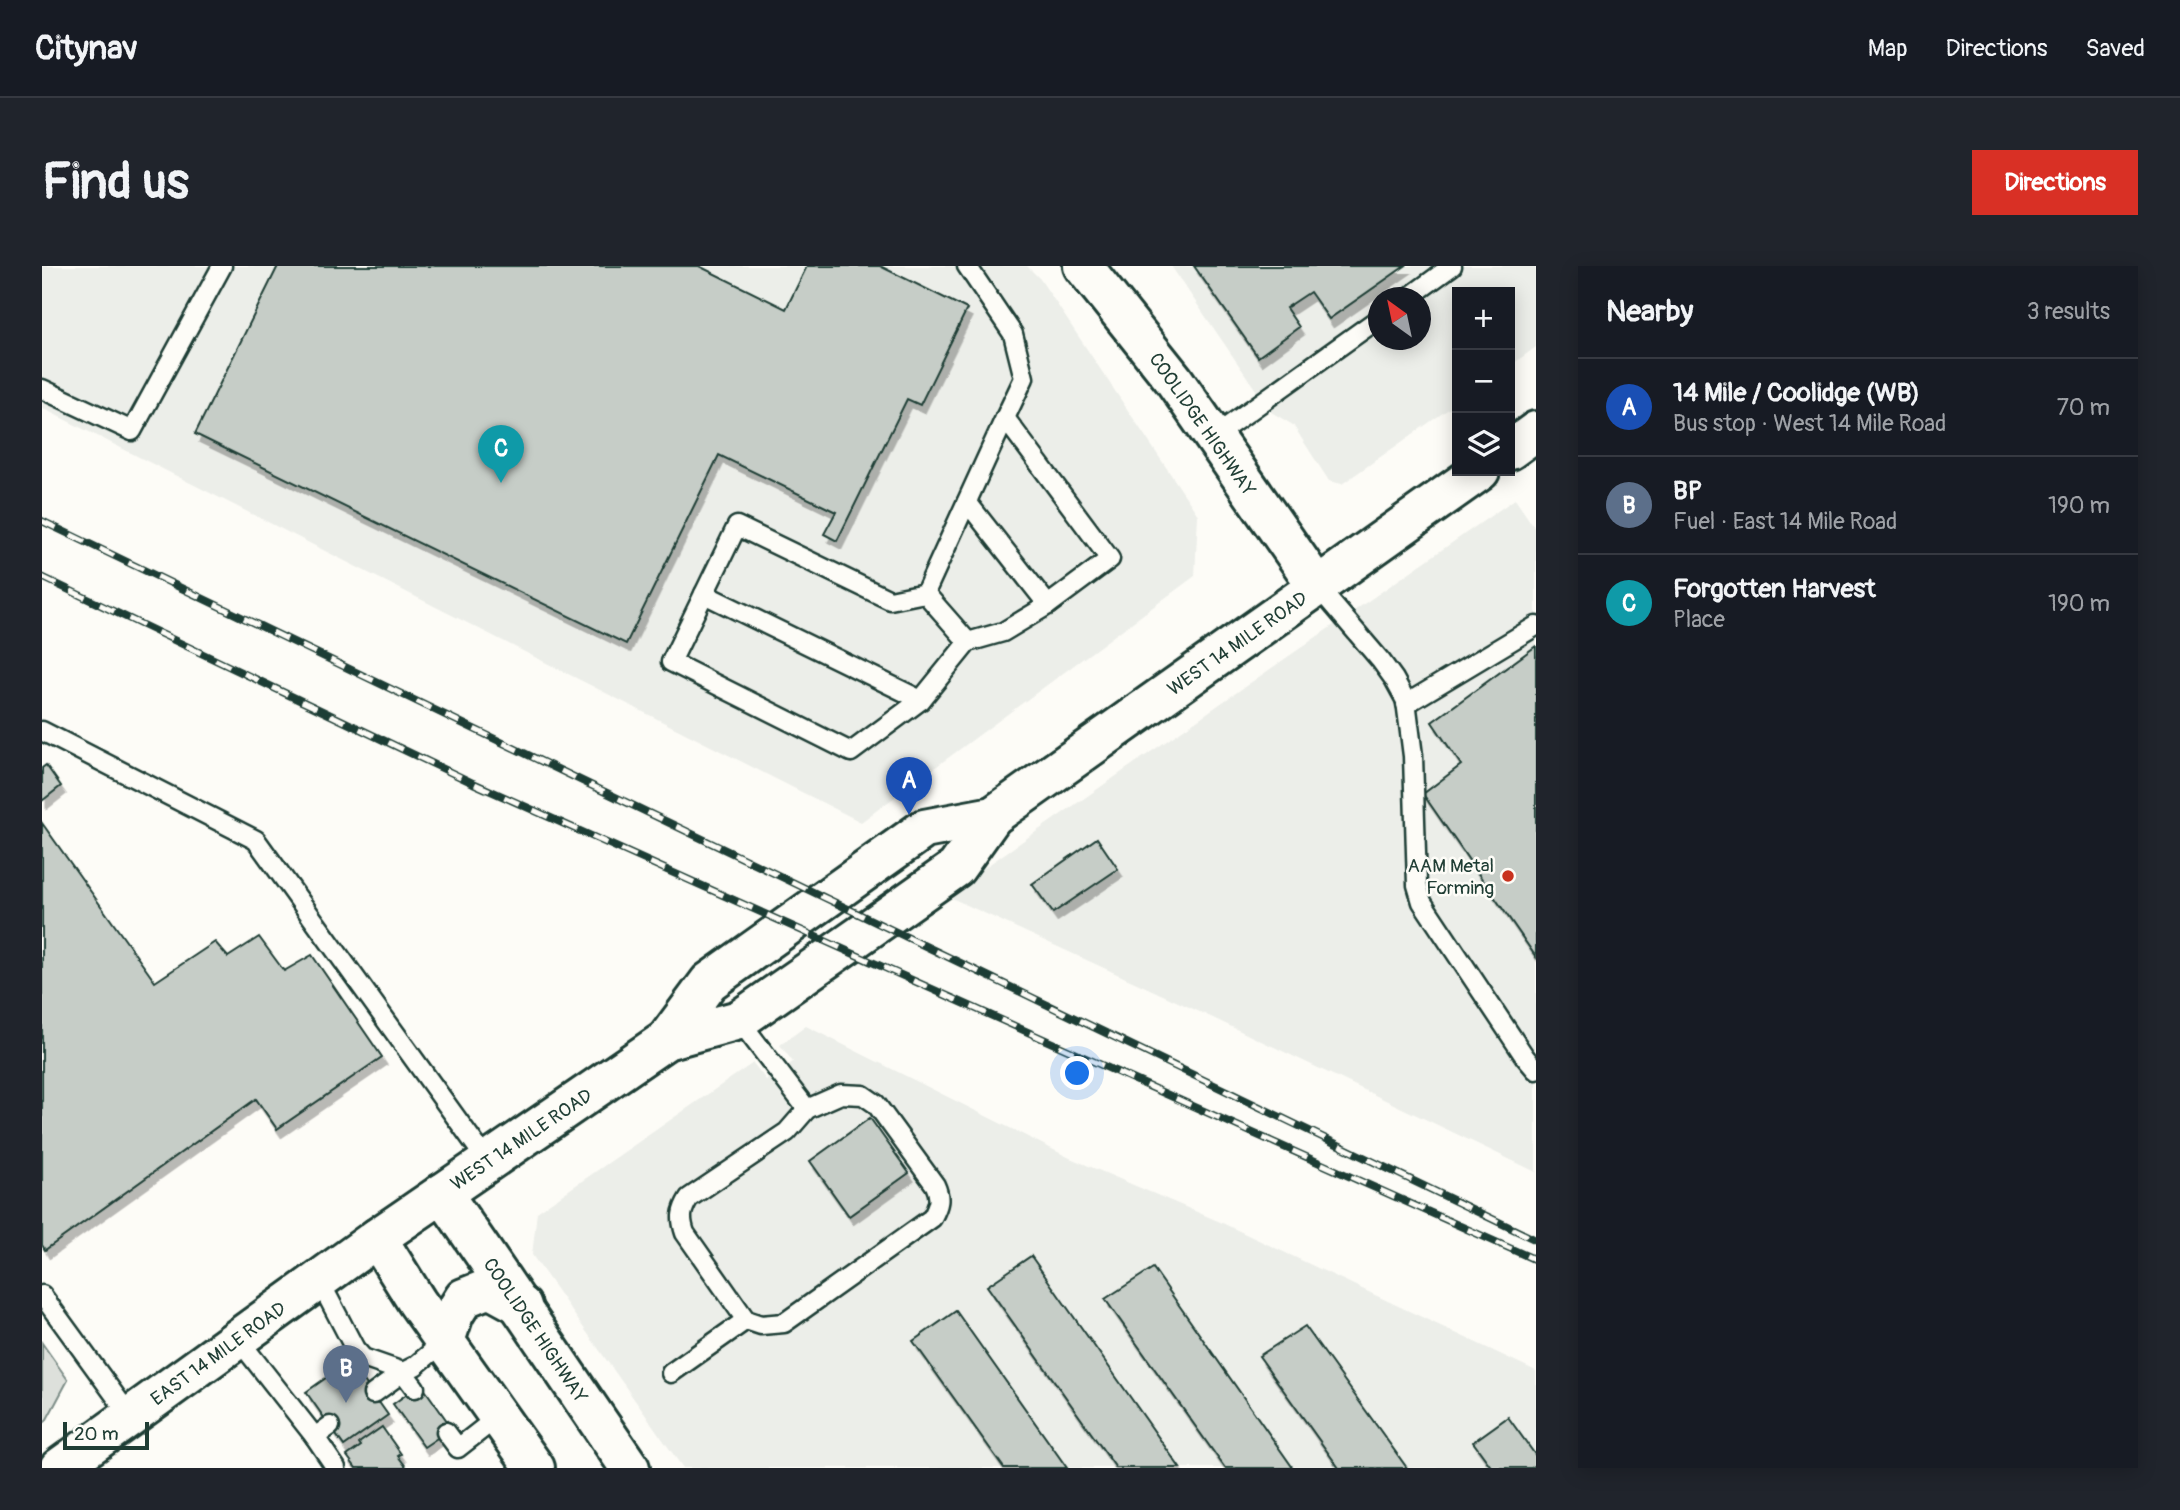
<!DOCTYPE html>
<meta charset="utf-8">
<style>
:root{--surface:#171b24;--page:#20242c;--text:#f1f3f6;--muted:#9ea1a6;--line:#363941;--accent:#d93025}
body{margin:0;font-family:Pangolin,sans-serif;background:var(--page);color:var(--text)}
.controls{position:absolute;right:21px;top:21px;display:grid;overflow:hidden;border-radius:0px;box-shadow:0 4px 18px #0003}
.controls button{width:63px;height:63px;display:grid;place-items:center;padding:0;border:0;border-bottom:2px solid var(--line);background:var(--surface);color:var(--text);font:35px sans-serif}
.compass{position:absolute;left:1326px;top:21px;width:63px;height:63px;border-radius:50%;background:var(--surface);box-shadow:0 4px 18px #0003;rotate:327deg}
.scale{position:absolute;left:21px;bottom:18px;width:86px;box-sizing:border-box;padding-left:7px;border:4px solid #1f3d34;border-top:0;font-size:19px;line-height:24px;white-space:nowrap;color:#1f3d34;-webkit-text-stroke:5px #fdfcf7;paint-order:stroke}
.you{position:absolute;left:1036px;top:808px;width:24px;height:24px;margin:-18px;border:5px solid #fff;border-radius:50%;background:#1a73e8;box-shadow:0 0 0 10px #1a73e833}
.badge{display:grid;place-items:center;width:46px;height:46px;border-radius:50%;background:var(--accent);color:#fff;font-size:23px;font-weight:700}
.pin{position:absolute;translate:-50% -58px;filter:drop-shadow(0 2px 4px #0008)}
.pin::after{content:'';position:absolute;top:37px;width:24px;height:21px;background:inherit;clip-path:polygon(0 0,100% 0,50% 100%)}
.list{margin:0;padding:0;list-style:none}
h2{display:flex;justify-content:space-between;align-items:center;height:91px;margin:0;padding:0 28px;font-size:30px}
h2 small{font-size:23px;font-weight:400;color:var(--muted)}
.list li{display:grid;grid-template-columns:46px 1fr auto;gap:21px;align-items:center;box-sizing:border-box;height:98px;padding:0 28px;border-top:2px solid var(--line)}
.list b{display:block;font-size:26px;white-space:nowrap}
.list p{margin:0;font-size:23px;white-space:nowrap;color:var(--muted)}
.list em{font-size:23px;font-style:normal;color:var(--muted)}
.icon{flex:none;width:38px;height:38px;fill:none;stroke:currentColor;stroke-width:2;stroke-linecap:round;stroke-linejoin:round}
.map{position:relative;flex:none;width:1494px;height:1202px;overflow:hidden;border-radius:0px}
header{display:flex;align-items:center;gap:42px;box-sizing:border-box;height:98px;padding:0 35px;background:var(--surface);border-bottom:2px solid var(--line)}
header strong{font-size:33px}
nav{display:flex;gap:38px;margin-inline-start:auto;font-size:24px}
.intro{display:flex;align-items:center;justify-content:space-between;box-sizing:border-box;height:168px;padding:0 42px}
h1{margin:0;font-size:49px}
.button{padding:18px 32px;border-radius:0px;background:var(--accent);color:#fff;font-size:24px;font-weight:700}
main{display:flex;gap:42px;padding:0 42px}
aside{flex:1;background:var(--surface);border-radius:0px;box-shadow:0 4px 18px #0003}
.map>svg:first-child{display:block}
.built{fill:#eceee9;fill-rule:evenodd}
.green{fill:#dde0db;stroke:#7e8e88;stroke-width:2}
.building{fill:#c6cdc7;stroke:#1f3d34;stroke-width:2;filter:url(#shadow)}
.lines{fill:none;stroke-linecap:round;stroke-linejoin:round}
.service-casing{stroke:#1f3d34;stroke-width:23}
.secondary-casing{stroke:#1f3d34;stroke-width:44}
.service{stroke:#fdfcf7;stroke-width:18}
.secondary{stroke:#fdfcf7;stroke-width:38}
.rail-casing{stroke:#1f3d34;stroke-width:8}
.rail{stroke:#fdfcf7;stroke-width:5;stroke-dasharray:16;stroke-linecap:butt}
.poi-dot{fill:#c8321e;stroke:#fdfcf7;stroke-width:2.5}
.labels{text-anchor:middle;stroke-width:5;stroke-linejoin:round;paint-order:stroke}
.street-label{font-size:19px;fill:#1f3d34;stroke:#fdfcf7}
.poi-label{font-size:19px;fill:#1f3d34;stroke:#fdfcf7;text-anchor:end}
</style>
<header>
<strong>Citynav</strong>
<nav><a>Map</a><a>Directions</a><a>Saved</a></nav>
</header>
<div class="intro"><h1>Find us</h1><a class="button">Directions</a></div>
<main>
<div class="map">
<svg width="1494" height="1202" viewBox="0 0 1494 1202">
<defs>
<filter id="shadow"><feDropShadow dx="4.5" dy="8" stdDeviation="0" flood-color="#0004"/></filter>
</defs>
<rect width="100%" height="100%" fill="#fdfcf7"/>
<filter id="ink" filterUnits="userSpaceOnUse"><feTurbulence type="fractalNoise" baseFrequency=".0143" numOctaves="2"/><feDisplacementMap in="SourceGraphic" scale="14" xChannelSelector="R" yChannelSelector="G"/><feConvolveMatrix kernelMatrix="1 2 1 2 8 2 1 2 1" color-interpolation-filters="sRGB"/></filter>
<g filter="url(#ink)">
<g class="built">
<path d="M0 0H985L998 13 1156 249 1153 310 819 556 0 142Z"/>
<path d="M1129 0H1494V81L1468 100V26H1415V137L1300 218 1287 215 1251 159 1229 146ZM1336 32H1378V74H1336Z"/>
<path d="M1473 233 1494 264V906L1171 752 903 629Z"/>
<path d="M764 760 1028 892 1176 955 1494 1105V1202H641L490 989 495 946 711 797 724 814 751 796 738 779Z"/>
</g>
<path class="green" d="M0 1077 26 1114 4 1155 0 1158Z"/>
<g class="building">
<path d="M236 0H657L744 43 765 0H838L925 43 878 139 865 133 795 275 782 268 794 246 677 189 584 378 153 168Z"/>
<path d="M1152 0H1363L1287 53 1268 26 1244 42 1257 61 1216 91Z"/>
<path d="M1494 380V691L1381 528 1419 499 1390 456Z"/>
<path d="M4 499 19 520 0 535V502Z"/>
<path d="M0 557 113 716 173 676 186 691 217 671 242 705 270 689 340 791 235 863 214 833 3 984 0 979Z"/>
<path d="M1055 572 1076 603 1011 647 990 618Z"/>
<path d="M828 852 867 907 807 950 768 895Z"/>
<path d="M989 990 1138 1202H1074L945 1020Z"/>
<path d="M1111 1002 1251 1202H1183L1063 1033Z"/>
<path d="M914 1045 1025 1202H962L871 1075Z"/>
<path d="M1263 1060 1365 1202H1297L1217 1090Z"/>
<path d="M308 1095 346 1149 302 1180 264 1126Z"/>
<path d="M379 1118 410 1162 382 1181 351 1138Z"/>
<path d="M1466 1151 1494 1190V1199L1489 1202H1450L1431 1176Z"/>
<path d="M340 1161 359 1188 356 1190 365 1202H314L305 1190 319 1180 317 1177Z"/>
</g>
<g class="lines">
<defs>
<g id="service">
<path d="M925 0 971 68 982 112 963 152"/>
<path d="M1366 32 1410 0"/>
<path d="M0 123 90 165 180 0"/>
<path d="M963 152 1068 293 1006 339 961 366 926 376 879 434 809 486 629 396 695 260 848 334 883 327Z"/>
<path d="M1171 171 1336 53"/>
<path d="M925 236 1006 339"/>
<path d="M1275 320 1339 395 1352 413 1364 435 1371 490 1375 619 1380 636 1483 791 1494 804"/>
<path d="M883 327 926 376"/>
<path d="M662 328 879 434"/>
<path d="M1364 438 1494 360"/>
<path d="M0 465 214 574 446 896"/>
<path d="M697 754 765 843"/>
<path d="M799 828 821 829 834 838 893 919C899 932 897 939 890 952L742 1057 719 1059 704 1054 643 967C638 952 639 945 647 932L745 866 765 843Z"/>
<path d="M277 1014 313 1083 321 1092 361 1106 331 1128"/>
<path d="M0 1029 88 1150"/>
<path d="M196 1073 273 1171 288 1160"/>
<path d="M629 1107 704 1054"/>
<path d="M373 1122 361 1106 373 1100 403 1075"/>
<path d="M404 1166 416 1182 457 1150"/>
<path d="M273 1171 294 1202"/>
</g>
<g id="secondary">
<path d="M1041 0 1132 114 1275 320"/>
<path d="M1468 184 1494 165"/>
<path d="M624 774 667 716 882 563 951 550"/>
<path d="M400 927C464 1018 525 1111 588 1202"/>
<path d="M335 972 375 1036 493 1202"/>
<path d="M403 1075 412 1048 422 1032 447 1022 480 1040"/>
<path d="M17 1202 335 972 624 774 697 754 846 650 914 602 951 550 1438 205"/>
</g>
</defs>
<use href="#service" class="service-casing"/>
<use href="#secondary" class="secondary-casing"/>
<use href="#service" class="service"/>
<use href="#secondary" class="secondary"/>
<defs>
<g id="rail">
<path d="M0 255 1494 974"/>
<path d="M0 311 431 517 1494 994"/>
</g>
</defs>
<use href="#rail" class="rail-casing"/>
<use href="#rail" class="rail"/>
</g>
</g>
<circle class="poi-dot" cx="1466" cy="610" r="7"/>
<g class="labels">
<g class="street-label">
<text transform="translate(1161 158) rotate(55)" y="7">COOLIDGE HIGHWAY</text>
<text transform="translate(1195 377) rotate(-35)" y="7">WEST 14 MILE ROAD</text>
<text transform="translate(479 873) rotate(-34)" y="7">WEST 14 MILE ROAD</text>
<text transform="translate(494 1064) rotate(56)" y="7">COOLIDGE HIGHWAY</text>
<text transform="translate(176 1087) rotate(-36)" y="7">EAST 14 MILE ROAD</text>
</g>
<g class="poi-label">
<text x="1452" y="606">AAM Metal<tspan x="1452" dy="22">Forming</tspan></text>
</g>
</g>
</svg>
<div class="controls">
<button>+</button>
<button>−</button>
<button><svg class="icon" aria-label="layers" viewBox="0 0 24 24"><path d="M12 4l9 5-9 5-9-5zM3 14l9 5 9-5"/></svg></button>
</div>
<svg class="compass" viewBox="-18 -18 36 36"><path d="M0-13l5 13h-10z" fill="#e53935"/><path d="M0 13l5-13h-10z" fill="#9ea1a6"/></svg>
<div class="scale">20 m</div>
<div class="you"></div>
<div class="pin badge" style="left:867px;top:549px;background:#1a4fb4">A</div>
<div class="pin badge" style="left:304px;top:1137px;background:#5c6f8a">B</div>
<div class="pin badge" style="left:459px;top:217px;background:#0f9aa8">C</div>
</div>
<aside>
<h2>Nearby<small>3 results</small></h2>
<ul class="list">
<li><span class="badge" style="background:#1a4fb4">A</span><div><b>14 Mile / Coolidge (WB)</b><p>Bus stop · West 14 Mile Road</p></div><em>70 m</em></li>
<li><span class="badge" style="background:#5c6f8a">B</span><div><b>BP</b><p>Fuel · East 14 Mile Road</p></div><em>190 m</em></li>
<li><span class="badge" style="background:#0f9aa8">C</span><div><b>Forgotten Harvest</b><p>Place</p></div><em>190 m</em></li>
</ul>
</aside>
</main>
